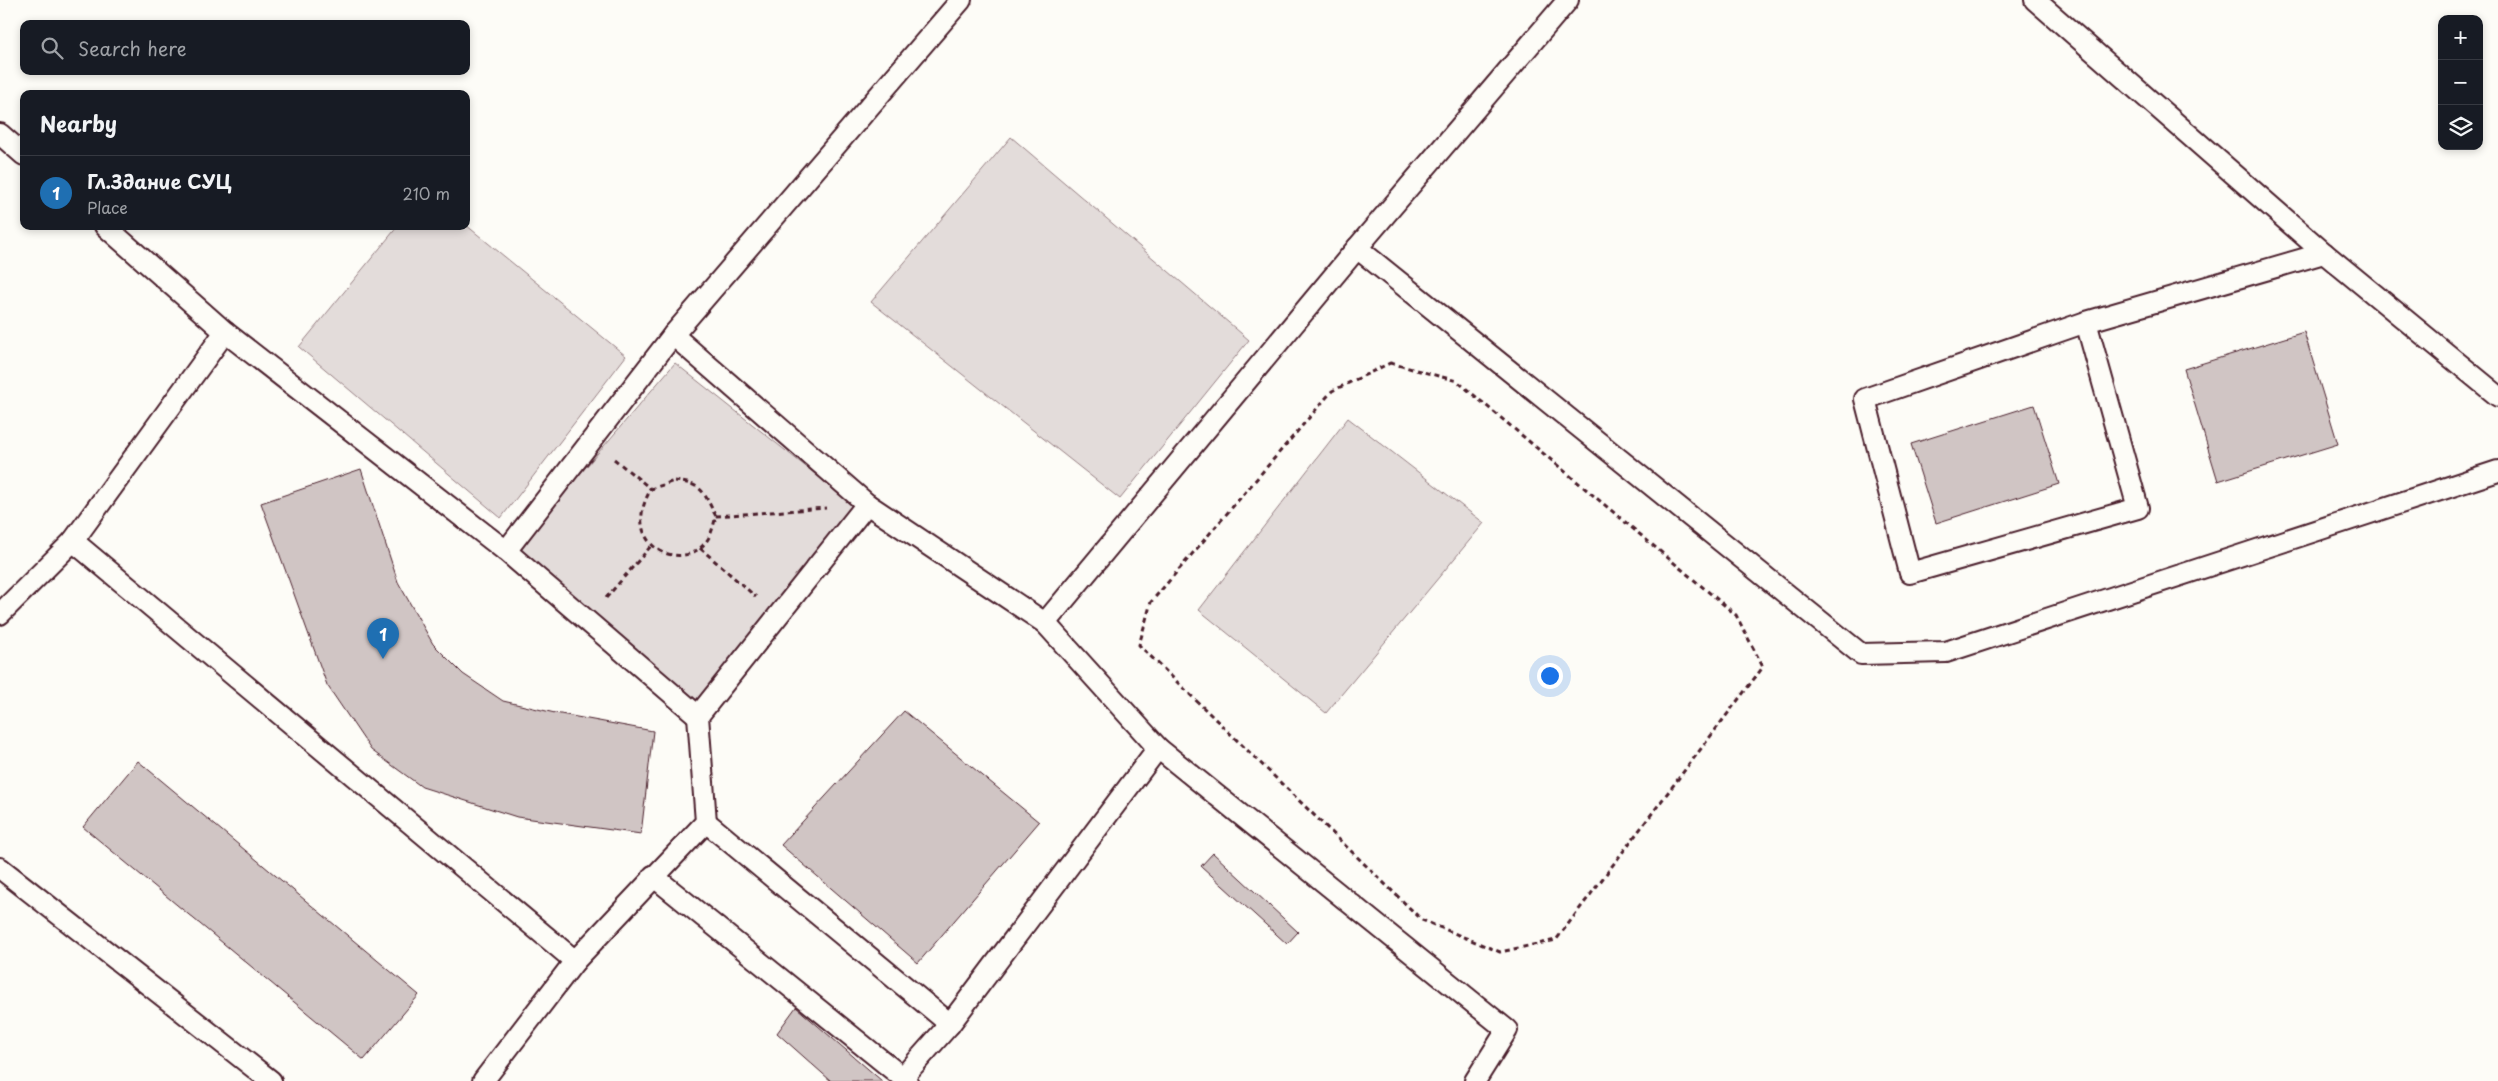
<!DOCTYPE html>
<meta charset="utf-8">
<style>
:root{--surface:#171b24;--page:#242831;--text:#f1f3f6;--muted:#9ea1a6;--line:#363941;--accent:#1f6fb2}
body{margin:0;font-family:"Playpen Sans",sans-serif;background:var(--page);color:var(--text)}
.controls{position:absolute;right:15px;top:15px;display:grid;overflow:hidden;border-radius:10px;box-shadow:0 2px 8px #0003}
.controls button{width:45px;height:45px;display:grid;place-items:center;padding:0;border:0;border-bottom:1px solid var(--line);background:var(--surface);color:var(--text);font:25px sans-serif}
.you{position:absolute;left:1549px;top:675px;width:18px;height:18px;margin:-12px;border:4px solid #fff;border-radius:50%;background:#1a73e8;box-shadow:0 0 0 8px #1a73e833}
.badge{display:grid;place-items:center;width:32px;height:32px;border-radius:50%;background:var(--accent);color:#fff;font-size:16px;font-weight:700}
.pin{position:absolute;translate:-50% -41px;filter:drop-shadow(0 1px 2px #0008)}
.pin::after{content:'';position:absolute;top:26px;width:18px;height:15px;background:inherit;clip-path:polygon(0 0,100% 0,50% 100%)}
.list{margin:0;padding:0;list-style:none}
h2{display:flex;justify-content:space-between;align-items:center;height:65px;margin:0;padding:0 20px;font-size:21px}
h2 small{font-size:16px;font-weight:400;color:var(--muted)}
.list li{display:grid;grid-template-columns:32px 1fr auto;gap:15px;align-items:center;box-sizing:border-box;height:75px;padding:0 20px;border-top:1px solid var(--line)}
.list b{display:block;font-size:19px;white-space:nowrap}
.list p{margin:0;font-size:16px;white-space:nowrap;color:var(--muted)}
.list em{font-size:16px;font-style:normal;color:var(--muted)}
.icon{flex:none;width:28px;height:28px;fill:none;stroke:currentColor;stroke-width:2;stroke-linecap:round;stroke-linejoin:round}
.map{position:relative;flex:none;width:2498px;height:1081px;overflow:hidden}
.search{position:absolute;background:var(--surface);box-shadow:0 2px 8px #0003;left:20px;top:20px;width:450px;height:55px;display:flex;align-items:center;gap:12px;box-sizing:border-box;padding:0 18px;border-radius:10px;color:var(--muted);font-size:19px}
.panel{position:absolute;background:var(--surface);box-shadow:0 2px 8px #0003;left:20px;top:90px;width:450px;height:140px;border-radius:10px}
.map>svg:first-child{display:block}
.green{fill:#e3dcda;stroke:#967e82}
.building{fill:#d0c5c4;stroke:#4a1f2b}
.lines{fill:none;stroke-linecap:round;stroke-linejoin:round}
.service-casing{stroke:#4a1f2b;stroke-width:24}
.path{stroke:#4a1f2b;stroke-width:3;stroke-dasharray:5 4;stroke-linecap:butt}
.service{stroke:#fdfcf7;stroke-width:20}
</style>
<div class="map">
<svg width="2498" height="1081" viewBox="0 0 2498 1081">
<rect width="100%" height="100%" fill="#fdfcf7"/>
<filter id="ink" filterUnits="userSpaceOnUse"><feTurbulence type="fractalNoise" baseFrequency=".02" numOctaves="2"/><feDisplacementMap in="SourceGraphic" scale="10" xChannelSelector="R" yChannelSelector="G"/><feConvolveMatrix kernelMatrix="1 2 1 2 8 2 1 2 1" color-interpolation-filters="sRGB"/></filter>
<g filter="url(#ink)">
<g class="green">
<path d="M1011 137 1249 340 1120 499 871 302Z"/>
<path d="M466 225 626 356 501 518 299 347 398 226Z"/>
<path d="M675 363 858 508 693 707 515 550Z"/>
<path d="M1348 418 1484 523 1326 713 1199 610Z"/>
</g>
<g class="building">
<path d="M2304 332 2338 444 2218 481 2184 369Z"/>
<path d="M2034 405 2059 484 1936 523 1911 444Z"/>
<path d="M361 469 398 582 433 644 463 674 503 701 555 713 653 731 641 834 517 817 422 787 371 750 327 685 261 503Z"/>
<path d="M904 711 1039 822 918 963 781 845Z"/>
<path d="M138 761 419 995 364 1060 83 827Z"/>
<path d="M1213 853 1298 932 1287 944 1201 866Z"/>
<path d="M796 1007 882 1081H831L777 1033Z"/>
</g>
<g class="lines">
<defs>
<g id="service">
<path d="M2035 0 2324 253 2498 396"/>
<path d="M0 134 24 155"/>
<path d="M105 226 225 332 506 551 698 716"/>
<path d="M1357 248 1568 0"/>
<path d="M2086 322 2138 508 1910 573 1865 399 2086 322 2324 253"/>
<path d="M673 335 961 0"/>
<path d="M73 541 575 961"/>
<path d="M506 551 673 335 867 504 1045 623 1357 248 1861 654 1946 652 2498 471"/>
<path d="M0 614 73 541 225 332"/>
<path d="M1045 623 1158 748 1507 1030 1475 1081"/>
<path d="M706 822 950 1024"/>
<path d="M0 868 271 1081"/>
<path d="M653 876 907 1081"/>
<path d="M903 1077 950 1024 1158 748"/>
<path d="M483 1081 575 961 706 822 698 716 867 504"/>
</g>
</defs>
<use href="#service" class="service-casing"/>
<g class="path">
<path d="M1390 363 1457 381 1736 615 1763 667 1556 940 1500 952 1422 920 1139 645 1151 602 1332 391Z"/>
<path d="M614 459 651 489"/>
<path d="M674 481C705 484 703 493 716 516 714 523 712 533 708 539 685 576 617 547 651 489Z"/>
<path d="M716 516 826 508"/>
<path d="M700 548 756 597"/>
<path d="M606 598 651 546"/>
</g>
<use href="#service" class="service"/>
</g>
</g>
</svg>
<div class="controls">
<button>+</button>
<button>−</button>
<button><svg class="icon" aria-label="layers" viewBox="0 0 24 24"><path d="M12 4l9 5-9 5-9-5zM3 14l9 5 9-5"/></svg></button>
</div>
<div class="you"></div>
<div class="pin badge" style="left:383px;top:659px">1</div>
<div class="search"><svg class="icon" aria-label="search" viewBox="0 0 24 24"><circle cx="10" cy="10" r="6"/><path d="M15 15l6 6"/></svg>Search here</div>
<section class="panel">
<h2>Nearby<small></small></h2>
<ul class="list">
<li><span class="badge">1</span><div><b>Гл.Здание СУЦ</b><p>Place</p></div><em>210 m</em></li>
</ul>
</section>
</div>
